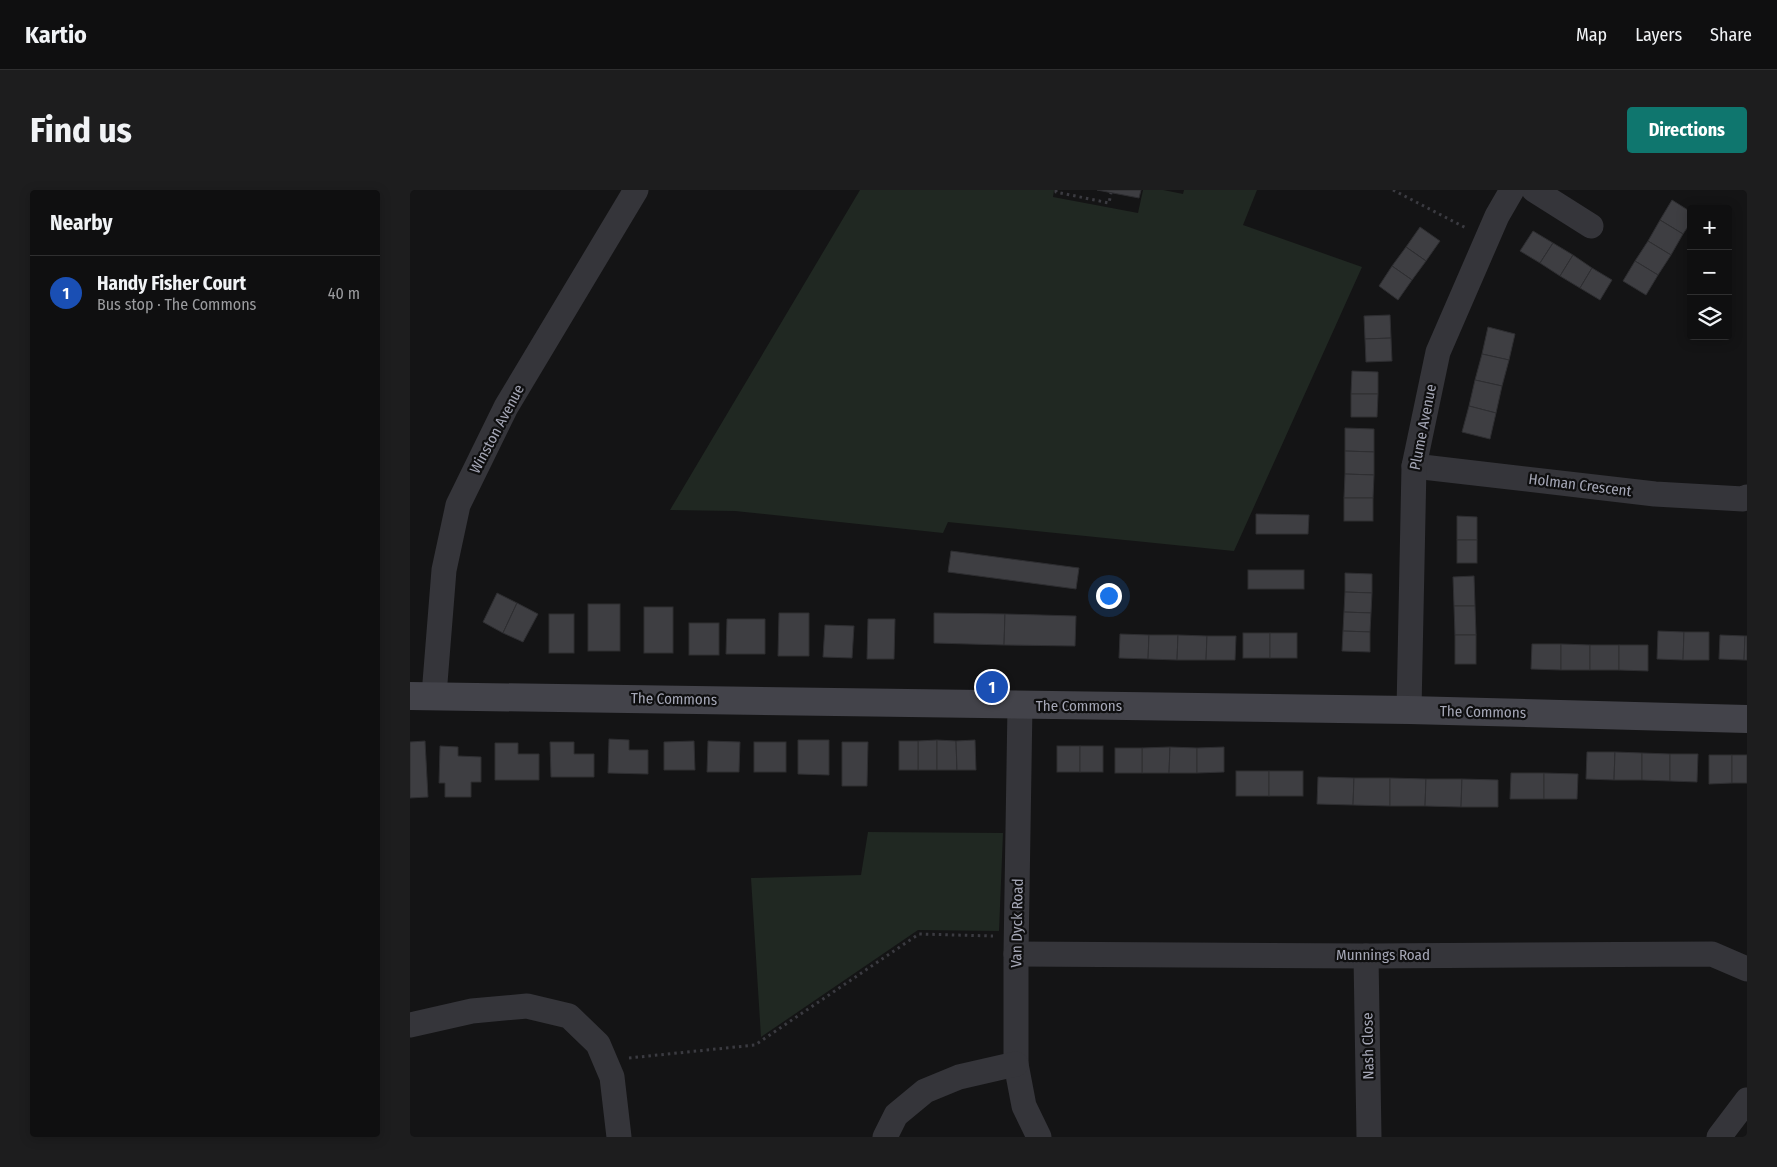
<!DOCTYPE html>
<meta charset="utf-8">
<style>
:root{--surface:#0f0f10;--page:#1d1d1e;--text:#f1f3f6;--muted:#9b9c9f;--line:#2f2f30;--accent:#0f766e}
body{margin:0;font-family:"Fira Sans Condensed",sans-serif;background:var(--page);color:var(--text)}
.controls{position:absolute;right:15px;top:15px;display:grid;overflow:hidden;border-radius:5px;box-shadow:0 2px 12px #0003}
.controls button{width:45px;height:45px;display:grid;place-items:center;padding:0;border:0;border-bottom:1px solid var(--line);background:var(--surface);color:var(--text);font:25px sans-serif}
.you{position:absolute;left:698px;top:405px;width:18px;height:18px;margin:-12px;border:4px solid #fff;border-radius:50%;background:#1a73e8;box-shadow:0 0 0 8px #1a73e833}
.badge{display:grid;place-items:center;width:32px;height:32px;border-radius:50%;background:var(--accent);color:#fff;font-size:16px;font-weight:700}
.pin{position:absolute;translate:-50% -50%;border:2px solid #fff;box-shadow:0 1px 5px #0006}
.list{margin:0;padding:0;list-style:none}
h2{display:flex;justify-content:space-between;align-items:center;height:65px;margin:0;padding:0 20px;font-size:21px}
h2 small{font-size:16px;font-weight:400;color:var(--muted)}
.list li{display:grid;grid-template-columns:32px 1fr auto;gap:15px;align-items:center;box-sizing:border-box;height:75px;padding:0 20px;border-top:1px solid var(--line)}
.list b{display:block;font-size:19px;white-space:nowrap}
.list p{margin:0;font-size:16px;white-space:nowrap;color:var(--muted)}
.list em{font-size:16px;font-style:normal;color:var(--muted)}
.icon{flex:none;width:28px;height:28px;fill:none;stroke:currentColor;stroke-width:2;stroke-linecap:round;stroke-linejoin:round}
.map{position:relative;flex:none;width:1337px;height:947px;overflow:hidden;border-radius:5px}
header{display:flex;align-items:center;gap:30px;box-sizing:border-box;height:70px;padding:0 25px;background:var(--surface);border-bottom:1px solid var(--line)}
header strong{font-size:24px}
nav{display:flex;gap:28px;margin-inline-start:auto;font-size:18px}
.intro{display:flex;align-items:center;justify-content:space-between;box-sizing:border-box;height:120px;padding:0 30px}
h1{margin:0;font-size:35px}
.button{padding:12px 22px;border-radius:5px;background:var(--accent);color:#fff;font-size:18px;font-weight:700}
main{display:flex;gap:30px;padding:0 30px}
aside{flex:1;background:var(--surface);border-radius:5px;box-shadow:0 2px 12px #0003}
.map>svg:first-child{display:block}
.green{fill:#202822}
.building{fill:#3e3e42;stroke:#2e2e31}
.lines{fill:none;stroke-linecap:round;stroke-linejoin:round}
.path{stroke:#3b3b41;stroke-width:3;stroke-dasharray:2.5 4;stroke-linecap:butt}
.street{stroke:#35353a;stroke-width:25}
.secondary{stroke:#43434a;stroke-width:28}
.labels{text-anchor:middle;stroke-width:4.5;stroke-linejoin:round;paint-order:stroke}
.street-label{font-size:15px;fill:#a5a7b6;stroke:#0f0f10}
</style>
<header>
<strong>Kartio</strong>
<nav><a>Map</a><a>Layers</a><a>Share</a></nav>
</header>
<div class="intro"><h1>Find us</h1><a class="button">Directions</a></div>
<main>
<aside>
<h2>Nearby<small></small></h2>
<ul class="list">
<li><span class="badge" style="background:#1a4fb4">1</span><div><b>Handy Fisher Court</b><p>Bus stop · The Commons</p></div><em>40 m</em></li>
</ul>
</aside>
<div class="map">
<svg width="1337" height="947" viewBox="0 0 1337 947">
<rect width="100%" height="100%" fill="#141415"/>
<g class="green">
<path d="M450 0H644L643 7 728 23 733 0H753L773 4 774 0H847L833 35 952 77 824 361 538 332 533 343 325 321 260 320Z"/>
<path d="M458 642 593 643 589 741 508 740 351 847 341 688 451 685Z"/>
</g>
<g class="building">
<path d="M687 0H731L729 8Z"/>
<path d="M1262 10 1281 22V32L1273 44 1250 30Z"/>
<path d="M1250 30 1273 44 1261 65 1238 51Z"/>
<path d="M1010 37 1030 51 1016 71 996 57Z"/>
<path d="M1123 41 1143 53 1130 73 1110 61Z"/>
<path d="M1238 51 1261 65 1248 85 1225 71Z"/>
<path d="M1143 53 1163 65 1150 86 1130 73Z"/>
<path d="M996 57 1016 71 1002 90 982 76Z"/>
<path d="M1163 65 1182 78 1170 98 1150 86Z"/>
<path d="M1225 71 1248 85 1236 105 1213 91Z"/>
<path d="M982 76 1002 90 988 110 969 96Z"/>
<path d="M1182 78 1202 90 1190 110 1170 98Z"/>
<path d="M980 125 981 148 955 149 954 126Z"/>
<path d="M1078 137 1105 144 1099 170 1072 164Z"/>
<path d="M981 148 982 171 956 172 955 149Z"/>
<path d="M1072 164 1099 170 1092 196 1065 190Z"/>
<path d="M942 181 968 182V204H941Z"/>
<path d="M1065 190 1092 196 1086 223 1059 216Z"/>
<path d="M941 204H968L967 227H941Z"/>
<path d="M1059 216 1086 223 1080 249 1052 242Z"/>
<path d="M935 238 964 239V262L935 261Z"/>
<path d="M935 261 964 262V285L935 284Z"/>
<path d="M935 284 964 285 963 308H934Z"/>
<rect x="934" y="308" width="29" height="23"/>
<path d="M846 324 899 325 898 344H846Z"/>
<path d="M1047 326 1067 327V350H1047Z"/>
<rect x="1047" y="350" width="20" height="23"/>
<path d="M541 361 669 378 666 399 538 382Z"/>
<rect x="838" y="380" width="56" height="19"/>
<path d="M935 383 962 384V403L935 402Z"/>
<path d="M1064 386 1065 416H1044L1043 387Z"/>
<path d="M935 402 962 403 961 423 934 422Z"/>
<path d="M87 403 107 413 93 443 73 432Z"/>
<path d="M107 413 128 424 113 452 93 443Z"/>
<rect x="178" y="414" width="32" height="47"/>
<path d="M1044 416H1065L1066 445H1045Z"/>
<rect x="234" y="417" width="29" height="46"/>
<path d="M934 422 961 423 960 442 933 441Z"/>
<path d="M369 423H399V466H368Z"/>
<path d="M524 423 595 424 594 455 524 453Z"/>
<rect x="139" y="424" width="25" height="39"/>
<path d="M595 424 666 426 665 456 594 455Z"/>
<path d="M317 429H355V464H316Z"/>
<path d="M458 429H485L484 469H457Z"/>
<rect x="279" y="433" width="30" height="32"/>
<path d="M415 435 444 436 442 468 413 467Z"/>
<path d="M933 441 960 442V462L932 461Z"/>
<path d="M1248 441 1274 442 1273 470 1247 469Z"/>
<path d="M1274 442H1299V470H1273Z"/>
<rect x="833" y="443" width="27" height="25"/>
<rect x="860" y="443" width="27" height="25"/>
<path d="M710 444 739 445 738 469 709 468Z"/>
<path d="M739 445H768L767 470 738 469Z"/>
<path d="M768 445 797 446 796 470H767Z"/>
<rect x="1045" y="445" width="21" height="29"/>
<path d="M1310 445 1335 446 1334 470 1309 469Z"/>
<path d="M797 446H826L825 470H796Z"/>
<path d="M1335 446H1337V470H1334Z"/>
<path d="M1122 454H1151V480L1121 479Z"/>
<path d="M1151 454 1180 455V480H1151Z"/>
<rect x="1180" y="455" width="29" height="25"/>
<path d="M1209 455H1238V481L1209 480Z"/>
<path d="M199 549 219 550V560H238V584L198 583Z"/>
<path d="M388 550H419V585L388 584Z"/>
<path d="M527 550V580H508V551Z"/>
<path d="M527 550 546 551 547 580H527Z"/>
<path d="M565 550 566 580H547L546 551Z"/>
<path d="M15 551 18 607 0 608V552Z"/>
<path d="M284 551 285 580H254V552Z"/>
<path d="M298 551 330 552 329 582H297Z"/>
<rect x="489" y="551" width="19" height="29"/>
<path d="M140 552H164V564H184V587H141Z"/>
<rect x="344" y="552" width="32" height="30"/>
<path d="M432 552H458L457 596H432Z"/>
<path d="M85 553H108V564H129V590H85Z"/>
<path d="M30 556 48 557V566L71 567V592H61V607H35V593H29Z"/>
<rect x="647" y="556" width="23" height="26"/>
<rect x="670" y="556" width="23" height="26"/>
<path d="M760 557 759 583H732V558Z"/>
<path d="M760 557 787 558V583H759Z"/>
<path d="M814 557V582L787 583V558Z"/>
<rect x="705" y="558" width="27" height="25"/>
<path d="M1177 562H1205L1204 590 1176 589Z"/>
<path d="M1205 562 1232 563V590H1204Z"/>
<path d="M1232 563 1260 564V591L1232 590Z"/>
<path d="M1260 564H1288L1287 592 1260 591Z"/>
<path d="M1299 565H1322V593L1299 594Z"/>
<rect x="1322" y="565" width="15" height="28"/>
<rect x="826" y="581" width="33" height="25"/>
<rect x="859" y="581" width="34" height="25"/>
<path d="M1101 583H1134V609H1100Z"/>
<path d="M1134 583 1168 584 1167 609H1134Z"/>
<path d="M908 587 944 588 943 615 907 614Z"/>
<path d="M944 588H980V616L943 615Z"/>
<path d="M980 588 1016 589 1015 616H980Z"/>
<path d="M1016 589H1052L1051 617 1015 616Z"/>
<path d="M1052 589 1088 590V617H1051Z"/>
</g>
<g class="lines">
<g class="path">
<path d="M646 0V2L699 13 701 3"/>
<path d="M983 0 1056 38"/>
<path d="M219 868 345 855 509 744 583 746"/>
</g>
<g class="street">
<path d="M1124 0 1181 36"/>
<path d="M1004 276 1245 304 1333 309 1337 307"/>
<path d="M24 505 34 380 48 315 96 217 226 0"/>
<path d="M610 515 606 764V874L614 916 629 947"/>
<path d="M999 520 1004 276 1028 162 1087 26 1102 0"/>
<path d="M606 764 956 766 1302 764 1337 779"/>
<path d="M956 766 959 947"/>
<path d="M0 835 62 821 117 816 159 826 188 854 202 887 209 947"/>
<path d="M475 947 486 925 515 901 549 887 606 874"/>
<path d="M1309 947 1337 910"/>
</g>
<path class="secondary" d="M0 506 999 520 1337 529"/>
</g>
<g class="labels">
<g class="street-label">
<text transform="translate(1013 237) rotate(-79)" y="5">Plume Avenue</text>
<text transform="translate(87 239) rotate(-62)" y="5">Winston Avenue</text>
<text transform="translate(1170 295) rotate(7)" y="5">Holman Crescent</text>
<text transform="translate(264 509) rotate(1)" y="5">The Commons</text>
<text x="669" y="521">The Commons</text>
<text transform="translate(1073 522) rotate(1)" y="5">The Commons</text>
<text transform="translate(607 733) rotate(-89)" y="5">Van Dyck Road</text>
<text x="973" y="770">Munnings Road</text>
<text transform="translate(958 856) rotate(-91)" y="5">Nash Close</text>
</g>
</g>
</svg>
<div class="controls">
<button>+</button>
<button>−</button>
<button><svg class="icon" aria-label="layers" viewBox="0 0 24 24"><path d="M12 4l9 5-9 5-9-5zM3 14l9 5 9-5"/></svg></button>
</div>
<div class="you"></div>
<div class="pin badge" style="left:582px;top:497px;background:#1a4fb4">1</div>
</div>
</main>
